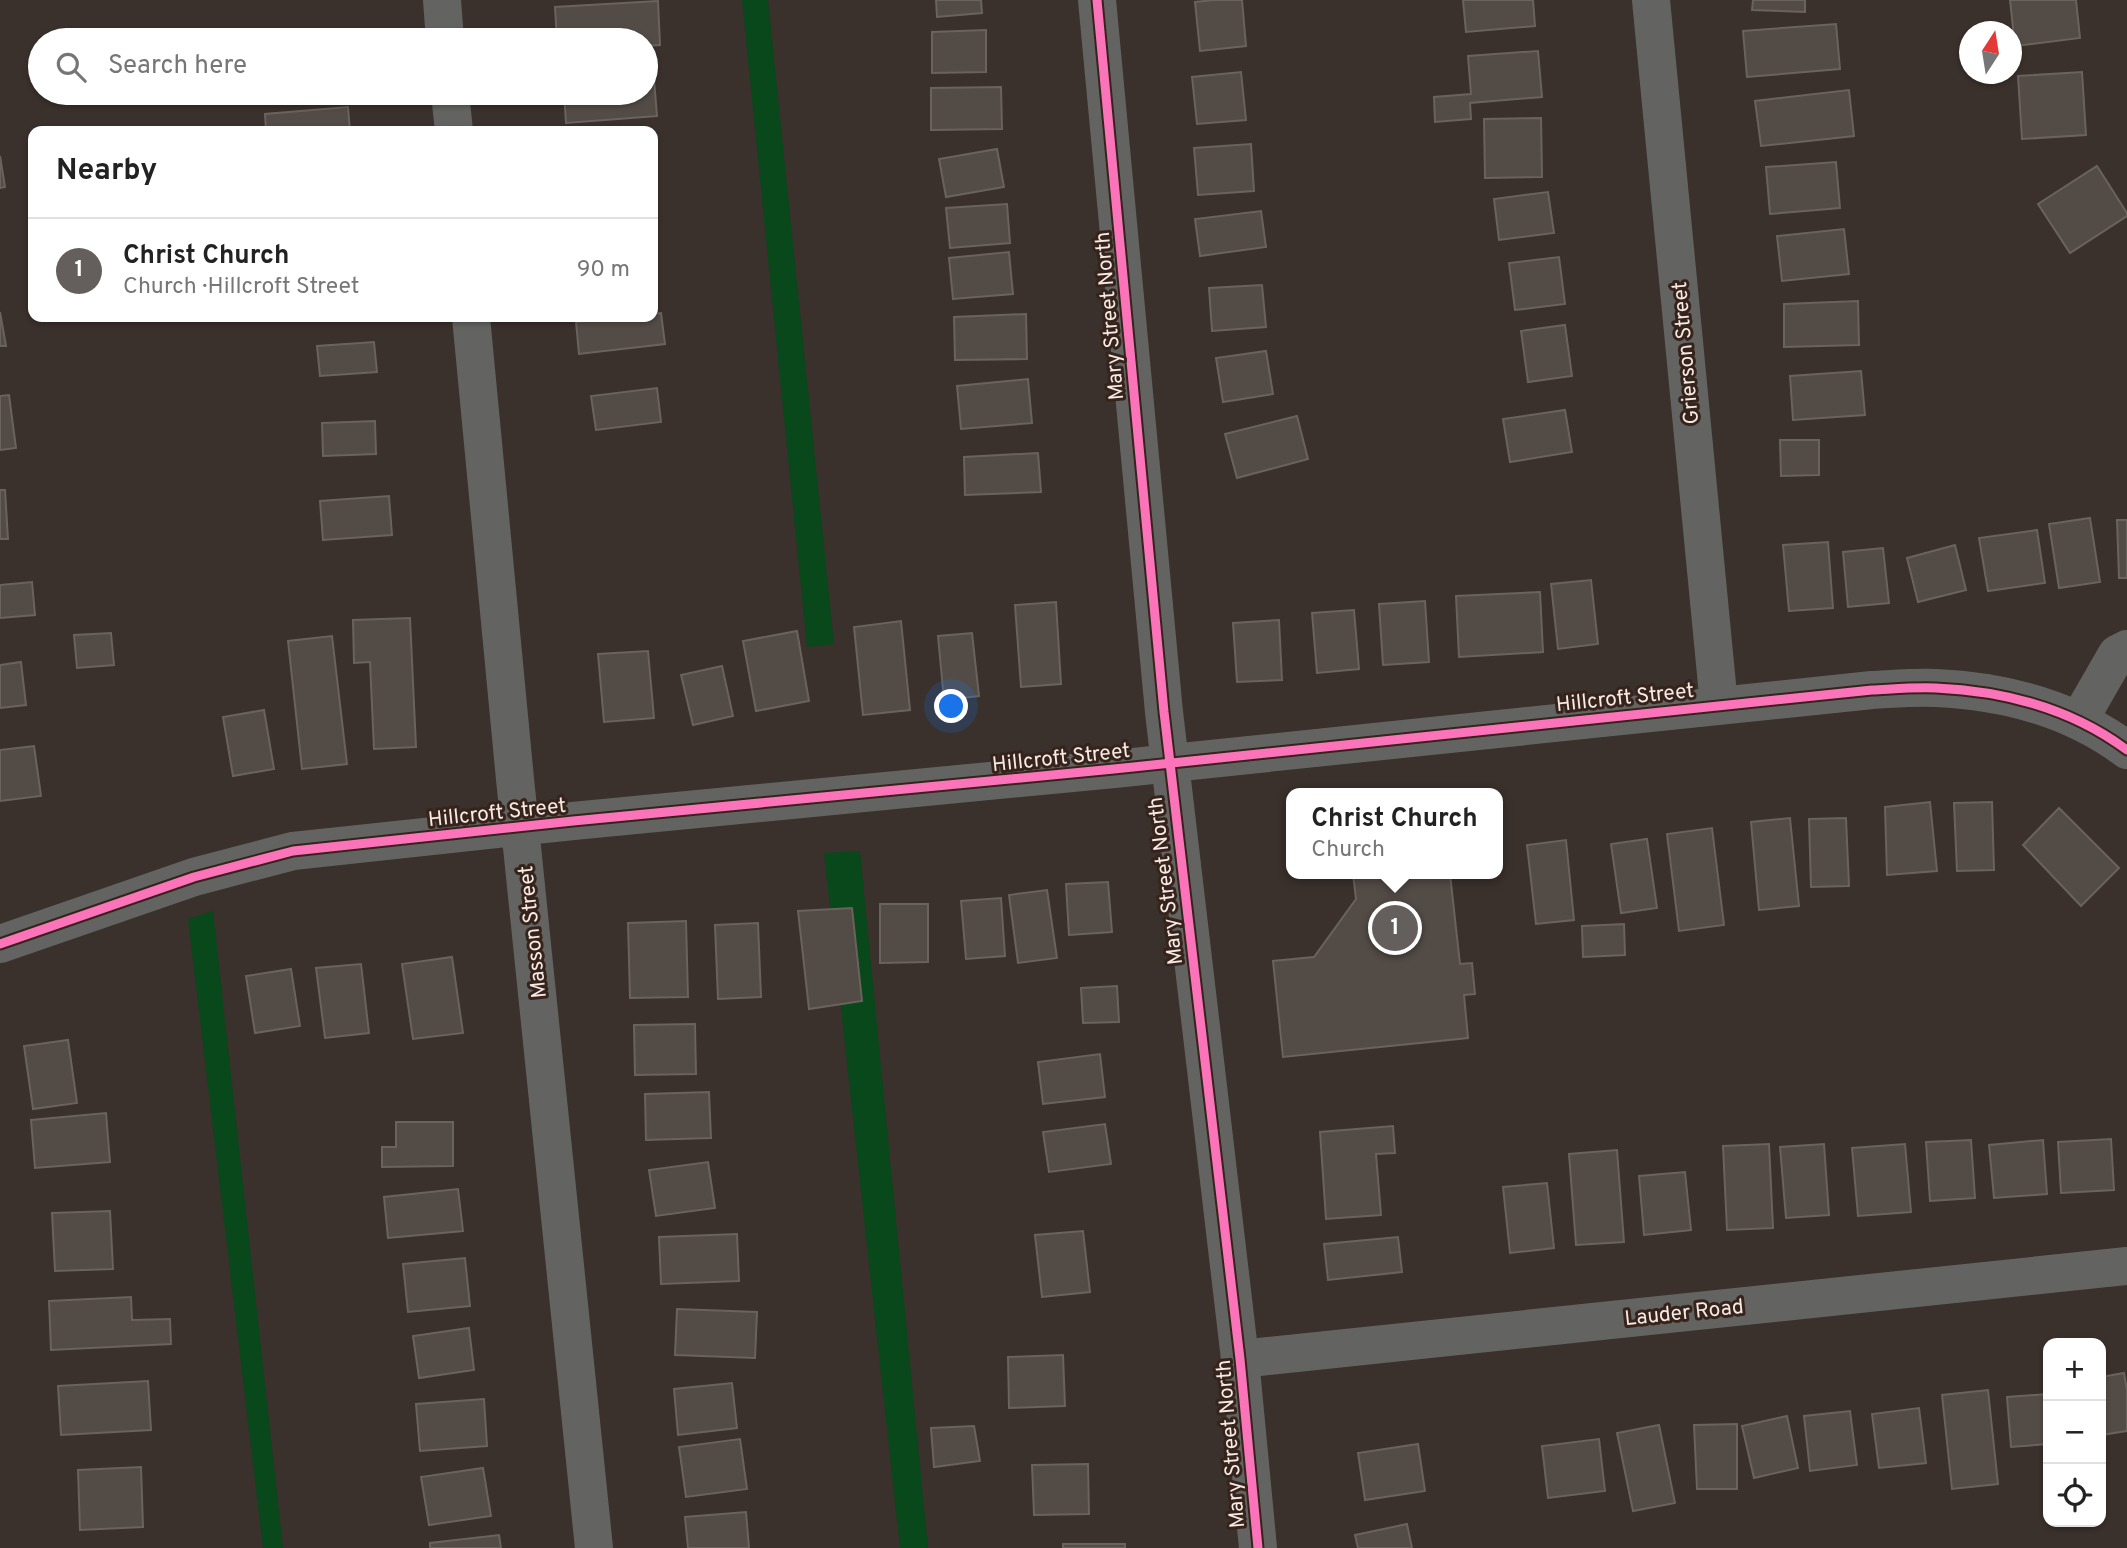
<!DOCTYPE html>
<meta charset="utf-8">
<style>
:root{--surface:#fff;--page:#f2f2f2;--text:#222;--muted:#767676;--line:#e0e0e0;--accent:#645f5c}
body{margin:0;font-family:Overpass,sans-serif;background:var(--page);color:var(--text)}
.controls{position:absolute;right:21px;bottom:21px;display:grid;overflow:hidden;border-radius:14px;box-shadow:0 2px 5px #0004}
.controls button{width:63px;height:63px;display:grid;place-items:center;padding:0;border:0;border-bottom:2px solid var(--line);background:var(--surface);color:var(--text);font:35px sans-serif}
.compass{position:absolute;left:1959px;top:21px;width:63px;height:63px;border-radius:50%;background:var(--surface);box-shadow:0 2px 5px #0004;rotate:12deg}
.you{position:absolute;left:952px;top:707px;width:24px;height:24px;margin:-18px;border:5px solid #fff;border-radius:50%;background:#1a73e8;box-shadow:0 0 0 10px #1a73e833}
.badge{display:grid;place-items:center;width:46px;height:46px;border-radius:50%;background:var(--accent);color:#fff;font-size:23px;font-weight:700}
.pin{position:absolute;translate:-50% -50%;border:4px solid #fff;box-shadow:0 2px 7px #0006}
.popup{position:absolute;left:1286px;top:788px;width:217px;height:91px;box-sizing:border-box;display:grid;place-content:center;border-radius:14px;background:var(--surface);filter:drop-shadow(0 2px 5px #0005);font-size:23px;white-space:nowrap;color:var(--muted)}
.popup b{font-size:26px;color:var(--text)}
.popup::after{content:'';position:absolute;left:50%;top:100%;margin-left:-14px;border:14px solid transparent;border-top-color:var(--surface)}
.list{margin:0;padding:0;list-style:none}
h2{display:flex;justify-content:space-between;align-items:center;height:91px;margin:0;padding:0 28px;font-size:30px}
h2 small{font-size:23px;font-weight:400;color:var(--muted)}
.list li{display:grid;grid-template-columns:46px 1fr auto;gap:21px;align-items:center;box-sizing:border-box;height:105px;padding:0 28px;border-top:2px solid var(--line)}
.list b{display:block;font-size:26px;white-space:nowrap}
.list p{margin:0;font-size:23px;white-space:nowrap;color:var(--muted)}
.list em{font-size:23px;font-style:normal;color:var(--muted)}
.icon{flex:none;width:38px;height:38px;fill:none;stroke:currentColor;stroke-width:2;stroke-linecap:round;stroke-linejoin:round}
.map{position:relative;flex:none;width:2127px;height:1548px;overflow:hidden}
.search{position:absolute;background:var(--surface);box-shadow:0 2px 5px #0004;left:28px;top:28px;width:630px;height:77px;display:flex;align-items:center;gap:18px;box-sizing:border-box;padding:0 24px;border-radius:38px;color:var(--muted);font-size:26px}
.panel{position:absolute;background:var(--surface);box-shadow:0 2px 5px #0004;left:28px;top:126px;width:630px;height:196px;border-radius:14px}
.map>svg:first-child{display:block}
.green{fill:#08481a}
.building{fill:#534b46;stroke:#69625d;stroke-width:2}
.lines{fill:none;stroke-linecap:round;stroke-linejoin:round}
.minor{stroke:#636462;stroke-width:38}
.cycleway-casing{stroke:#36241c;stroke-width:13}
.cycleway{stroke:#fb73b8;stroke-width:9}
.labels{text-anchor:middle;stroke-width:6;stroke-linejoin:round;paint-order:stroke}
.street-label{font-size:21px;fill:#f7eae5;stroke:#36241c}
</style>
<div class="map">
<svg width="2127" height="1548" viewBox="0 0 2127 1548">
<rect width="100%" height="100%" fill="#3a302c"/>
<g class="green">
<path d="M742 0H768L834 644 807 647Z"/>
<path d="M860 851 928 1548H900L824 853Z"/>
<path d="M213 911 283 1548H263L188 919Z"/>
</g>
<g class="building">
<path d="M936 0H981L982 13 937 17Z"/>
<path d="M1213 0H1242L1246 46 1200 51 1195 2Z"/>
<path d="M1463 0H1533L1535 26 1466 32Z"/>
<path d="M1753 0H1805V12L1752 10Z"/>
<path d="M2010 0H2076L2080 38 2015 46Z"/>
<path d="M658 1 660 45 646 46V40H557L555 7Z"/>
<path d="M1836 24 1840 69 1747 77 1743 31Z"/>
<path d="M986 30V72L932 73V32Z"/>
<path d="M331 35 332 40H278Z"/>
<path d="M1538 51 1542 97 1470 103 1471 119 1435 122 1434 97 1471 94 1468 56Z"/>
<path d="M1241 72 1246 120 1197 124 1192 77Z"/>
<path d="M2082 72 2086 135 2022 139 2018 76Z"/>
<path d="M646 79H654L657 116 566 123 564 93H646Z"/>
<path d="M1001 87 1002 129 931 130V88Z"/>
<path d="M1849 90 1854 136 1761 146 1755 101Z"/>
<path d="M348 107 350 131H266L265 114Z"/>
<path d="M1541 118 1542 177 1485 178 1484 119Z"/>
<path d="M1251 144 1254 191 1198 195 1194 148Z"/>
<path d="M997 149 1004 187 946 197 939 159Z"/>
<path d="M0 156 5 187 0 188Z"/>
<path d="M1836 162 1840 208 1770 214 1766 167Z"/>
<path d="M2097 166 2127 213V216L2070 253 2038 204Z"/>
<path d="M1548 192 1554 233 1499 240 1494 199Z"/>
<path d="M1007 204 1010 243 950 248 946 208Z"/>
<path d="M1261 211 1266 247 1200 256 1195 219Z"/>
<path d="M1844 229 1849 274 1782 281 1777 236Z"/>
<path d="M1009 252 1013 294 953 299 949 258Z"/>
<path d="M1559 257 1565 304 1515 310 1509 263Z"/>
<path d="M1262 285 1266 327 1212 331 1209 288Z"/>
<path d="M1858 301 1859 345 1784 347V304Z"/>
<path d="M0 312 6 346H0Z"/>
<path d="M661 313 665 344 579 354 576 322 626 317H653V314Z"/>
<path d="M1026 314 1027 359 955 360 954 317Z"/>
<path d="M1565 325 1572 376 1528 382 1521 331Z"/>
<path d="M374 342 377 372 320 376 317 346Z"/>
<path d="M1266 351 1273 394 1223 402 1216 358Z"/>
<path d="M1861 371 1865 415 1793 420 1790 376Z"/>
<path d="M1028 379 1032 423 961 429 957 386Z"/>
<path d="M657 388 661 422 596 430 591 396Z"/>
<path d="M9 395 16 448 0 450V396Z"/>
<path d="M1565 410 1572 452 1510 462 1503 419Z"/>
<path d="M1297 416 1308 459 1237 478 1225 434Z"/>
<path d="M375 421 376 454 323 456 322 423Z"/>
<path d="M1780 440H1819V475L1781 476Z"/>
<path d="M1038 453 1041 492 965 495 964 457Z"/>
<path d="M0 490H5L8 539H0Z"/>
<path d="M389 496 392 535 323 540 320 501Z"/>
<path d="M2090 518 2100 582 2059 588 2049 524Z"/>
<path d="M2117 520H2127V578H2119Z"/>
<path d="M2037 530 2045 583 1988 591 1979 538Z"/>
<path d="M1828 542 1833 608 1789 611 1783 545Z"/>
<path d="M1955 545 1966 590 1918 602 1907 558Z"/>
<path d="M1883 548 1889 603 1848 607 1843 552Z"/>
<path d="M1591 580 1598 644 1558 649 1551 584Z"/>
<path d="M32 582 35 615 0 618V585Z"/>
<path d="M1540 592 1543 652 1459 657 1456 596Z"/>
<path d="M1425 601 1429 662 1383 665 1379 604Z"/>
<path d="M1056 602 1061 684 1021 687 1015 605Z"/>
<path d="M1354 610 1359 669 1317 673 1312 613Z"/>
<path d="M410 618 416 747 374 749 370 662 354 663 353 620Z"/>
<path d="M1279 620 1282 680 1237 682 1233 623Z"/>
<path d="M901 621 910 710 863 715 854 627Z"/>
<path d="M797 631 809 701 756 711 743 641Z"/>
<path d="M111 633 114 665 77 668 74 635Z"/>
<path d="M972 633 979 696 944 700 938 636Z"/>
<path d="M332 636 347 764 302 769 288 641Z"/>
<path d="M648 651 654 718 604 722 598 654Z"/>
<path d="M21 662 26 705 0 708V665Z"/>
<path d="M722 666 733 716 693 725 681 675Z"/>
<path d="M264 710 274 769 233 776 223 717Z"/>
<path d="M34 746 41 796 0 801V750Z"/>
<path d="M1930 802 1937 871 1887 875 1885 807Z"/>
<path d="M1992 802 1994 870 1957 871 1954 803Z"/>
<path d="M2059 808 2119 868 2081 906 2023 845Z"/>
<path d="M1790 818 1799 906 1759 910 1751 822Z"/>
<path d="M1846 818 1849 886 1811 887 1809 819Z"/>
<path d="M1712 828 1724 925 1679 931 1667 834Z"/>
<path d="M1647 839 1657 908 1621 913 1611 844Z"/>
<path d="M1566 840 1574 920 1536 924 1527 845Z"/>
<path d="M1353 874H1450L1460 964 1472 963 1475 994 1464 995 1468 1038 1283 1057 1273 961 1314 957 1356 899Z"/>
<path d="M1108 882 1112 932 1069 935 1066 884Z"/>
<path d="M1047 890 1057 958 1018 963 1009 895Z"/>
<path d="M1001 898 1005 956 966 959 961 901Z"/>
<path d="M880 904H928V962L880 963Z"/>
<path d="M852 908 862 1001 809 1009 798 911Z"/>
<path d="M686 921 688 997 630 998 628 923Z"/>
<path d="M758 923 761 997 718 999 715 925Z"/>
<path d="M1624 924 1625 955 1583 957 1582 926Z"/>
<path d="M452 957 463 1033 413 1039 402 964Z"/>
<path d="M361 964 369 1033 325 1038 316 968Z"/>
<path d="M291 969 300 1026 255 1033 246 976Z"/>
<path d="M1117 986 1119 1022 1083 1023 1081 988Z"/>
<path d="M695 1024 696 1074 635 1075 634 1025Z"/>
<path d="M68 1040 77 1103 33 1109 24 1046Z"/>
<path d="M1100 1054 1105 1097 1043 1104 1038 1062Z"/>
<path d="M709 1092 711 1138 646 1140 645 1094Z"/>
<path d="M106 1113 110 1162 35 1168 31 1120Z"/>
<path d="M396 1122H453V1166L382 1167V1147H396Z"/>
<path d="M1105 1124 1111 1164 1049 1172 1043 1132Z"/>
<path d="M1393 1126 1395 1153 1376 1154 1381 1215 1326 1219 1320 1132Z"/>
<path d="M2111 1139 2114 1190 2061 1193 2058 1142Z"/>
<path d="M1971 1140 1975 1198 1930 1201 1926 1142Z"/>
<path d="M2043 1140 2047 1194 1994 1198 1989 1145Z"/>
<path d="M1769 1144 1773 1228 1727 1230 1723 1146Z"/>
<path d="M1824 1144 1829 1215 1786 1218 1780 1147Z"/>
<path d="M1905 1144 1911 1212 1858 1216 1852 1148Z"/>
<path d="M1617 1150 1624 1242 1576 1245 1569 1154Z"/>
<path d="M708 1162 715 1208 656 1216 649 1170Z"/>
<path d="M1685 1172 1691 1230 1644 1235 1639 1176Z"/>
<path d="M1547 1183 1554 1248 1510 1253 1503 1187Z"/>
<path d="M458 1189 463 1231 388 1238 384 1197Z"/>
<path d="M110 1211 113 1269 55 1271 52 1213Z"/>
<path d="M1083 1231 1090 1292 1042 1297 1035 1235Z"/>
<path d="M737 1234 739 1281 661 1284 659 1237Z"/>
<path d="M1398 1237 1402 1272 1328 1280 1324 1244Z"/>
<path d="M465 1258 470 1306 408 1312 403 1264Z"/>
<path d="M131 1297 132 1320 170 1319 171 1344 51 1350 49 1301Z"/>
<path d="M677 1309 757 1312 755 1358 675 1355Z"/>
<path d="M469 1328 474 1370 419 1378 413 1336Z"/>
<path d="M1063 1355 1065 1406 1009 1408 1008 1357Z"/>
<path d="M2124 1373 2127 1390V1431L2101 1435V1377Z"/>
<path d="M148 1381 151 1430 61 1435 58 1386Z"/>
<path d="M732 1383 737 1428 678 1435 674 1389Z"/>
<path d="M1988 1390 1998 1484 1952 1489 1942 1395Z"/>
<path d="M2048 1394V1444L2011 1447 2007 1397Z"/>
<path d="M484 1399 487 1446 420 1451 416 1404Z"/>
<path d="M1919 1408 1926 1463 1879 1468 1872 1414Z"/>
<path d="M1850 1411 1857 1465 1810 1471 1804 1416Z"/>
<path d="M1787 1416 1798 1468 1754 1478 1742 1426Z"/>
<path d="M1737 1424V1489H1697L1694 1425Z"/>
<path d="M1659 1425 1675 1503 1633 1511 1617 1433Z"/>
<path d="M974 1426 980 1461 934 1467 931 1428Z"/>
<path d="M740 1439 747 1489 686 1497 679 1447Z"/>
<path d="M1599 1439 1605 1491 1548 1498 1542 1446Z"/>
<path d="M1418 1444 1425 1491 1365 1500 1358 1453Z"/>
<path d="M1088 1464 1089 1514 1034 1515 1032 1465Z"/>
<path d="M141 1467 143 1527 80 1530 78 1470Z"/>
<path d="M483 1468 491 1516 429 1525 421 1477Z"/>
<path d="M746 1512 749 1548H688L685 1517Z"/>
<path d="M1407 1524 1412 1548H1358L1355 1535Z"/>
<path d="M499 1535 501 1548H430V1543Z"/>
<rect x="1063" y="1544" width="62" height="4"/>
</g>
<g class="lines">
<g class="minor">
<path d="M442 0 445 40"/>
<path d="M1097 0 1164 712 1240 1359 1258 1548"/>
<path d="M1651 0 1719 705"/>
<path d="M450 93 454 131"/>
<path d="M471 317 515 779 594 1548"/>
<path d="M2079 720 2117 654 2127 649"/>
<path d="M0 944 194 877 293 851 573 821 1114 769 1872 690C1893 689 1915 687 1936 688 2004 691 2072 709 2127 750"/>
<path d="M1240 1359 2127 1266"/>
</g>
<defs>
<g id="cycleway">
<path d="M1097 0 1164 712 1240 1359 1258 1548"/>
<path d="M0 944 194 877 293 851 573 821 1114 769 1872 690C1893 689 1915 687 1936 688 2004 691 2072 709 2127 750"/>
</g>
</defs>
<use href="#cycleway" class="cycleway-casing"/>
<use href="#cycleway" class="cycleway"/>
</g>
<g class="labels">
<g class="street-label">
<text transform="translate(1109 316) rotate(-95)" y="7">Mary Street North</text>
<text transform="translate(1685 353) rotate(-95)" y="7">Grierson Street</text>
<text transform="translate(1625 697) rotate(-6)" y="7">Hillcroft Street</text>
<text transform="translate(1061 757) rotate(-6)" y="7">Hillcroft Street</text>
<text transform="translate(497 812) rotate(-6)" y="7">Hillcroft Street</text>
<text transform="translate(1165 881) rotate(-97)" y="7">Mary Street North</text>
<text transform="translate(532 932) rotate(-96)" y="7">Masson Street</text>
<text transform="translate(1684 1312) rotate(-6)" y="7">Lauder Road</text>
<text transform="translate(1230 1444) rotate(-95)" y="7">Mary Street North</text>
</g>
</g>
</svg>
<div class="controls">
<button>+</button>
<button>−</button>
<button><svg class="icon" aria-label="locate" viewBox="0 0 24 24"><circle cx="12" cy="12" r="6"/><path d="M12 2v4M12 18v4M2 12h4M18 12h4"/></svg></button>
</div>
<svg class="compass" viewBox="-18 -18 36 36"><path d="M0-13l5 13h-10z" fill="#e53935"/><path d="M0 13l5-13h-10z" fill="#767676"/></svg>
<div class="you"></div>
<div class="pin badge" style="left:1395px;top:928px">1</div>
<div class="popup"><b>Christ Church</b>Church</div>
<div class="search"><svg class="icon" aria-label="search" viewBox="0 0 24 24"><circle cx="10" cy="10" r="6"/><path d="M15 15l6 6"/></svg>Search here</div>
<section class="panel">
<h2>Nearby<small></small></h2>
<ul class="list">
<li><span class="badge">1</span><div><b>Christ Church</b><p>Church · Hillcroft Street</p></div><em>90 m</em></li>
</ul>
</section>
</div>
